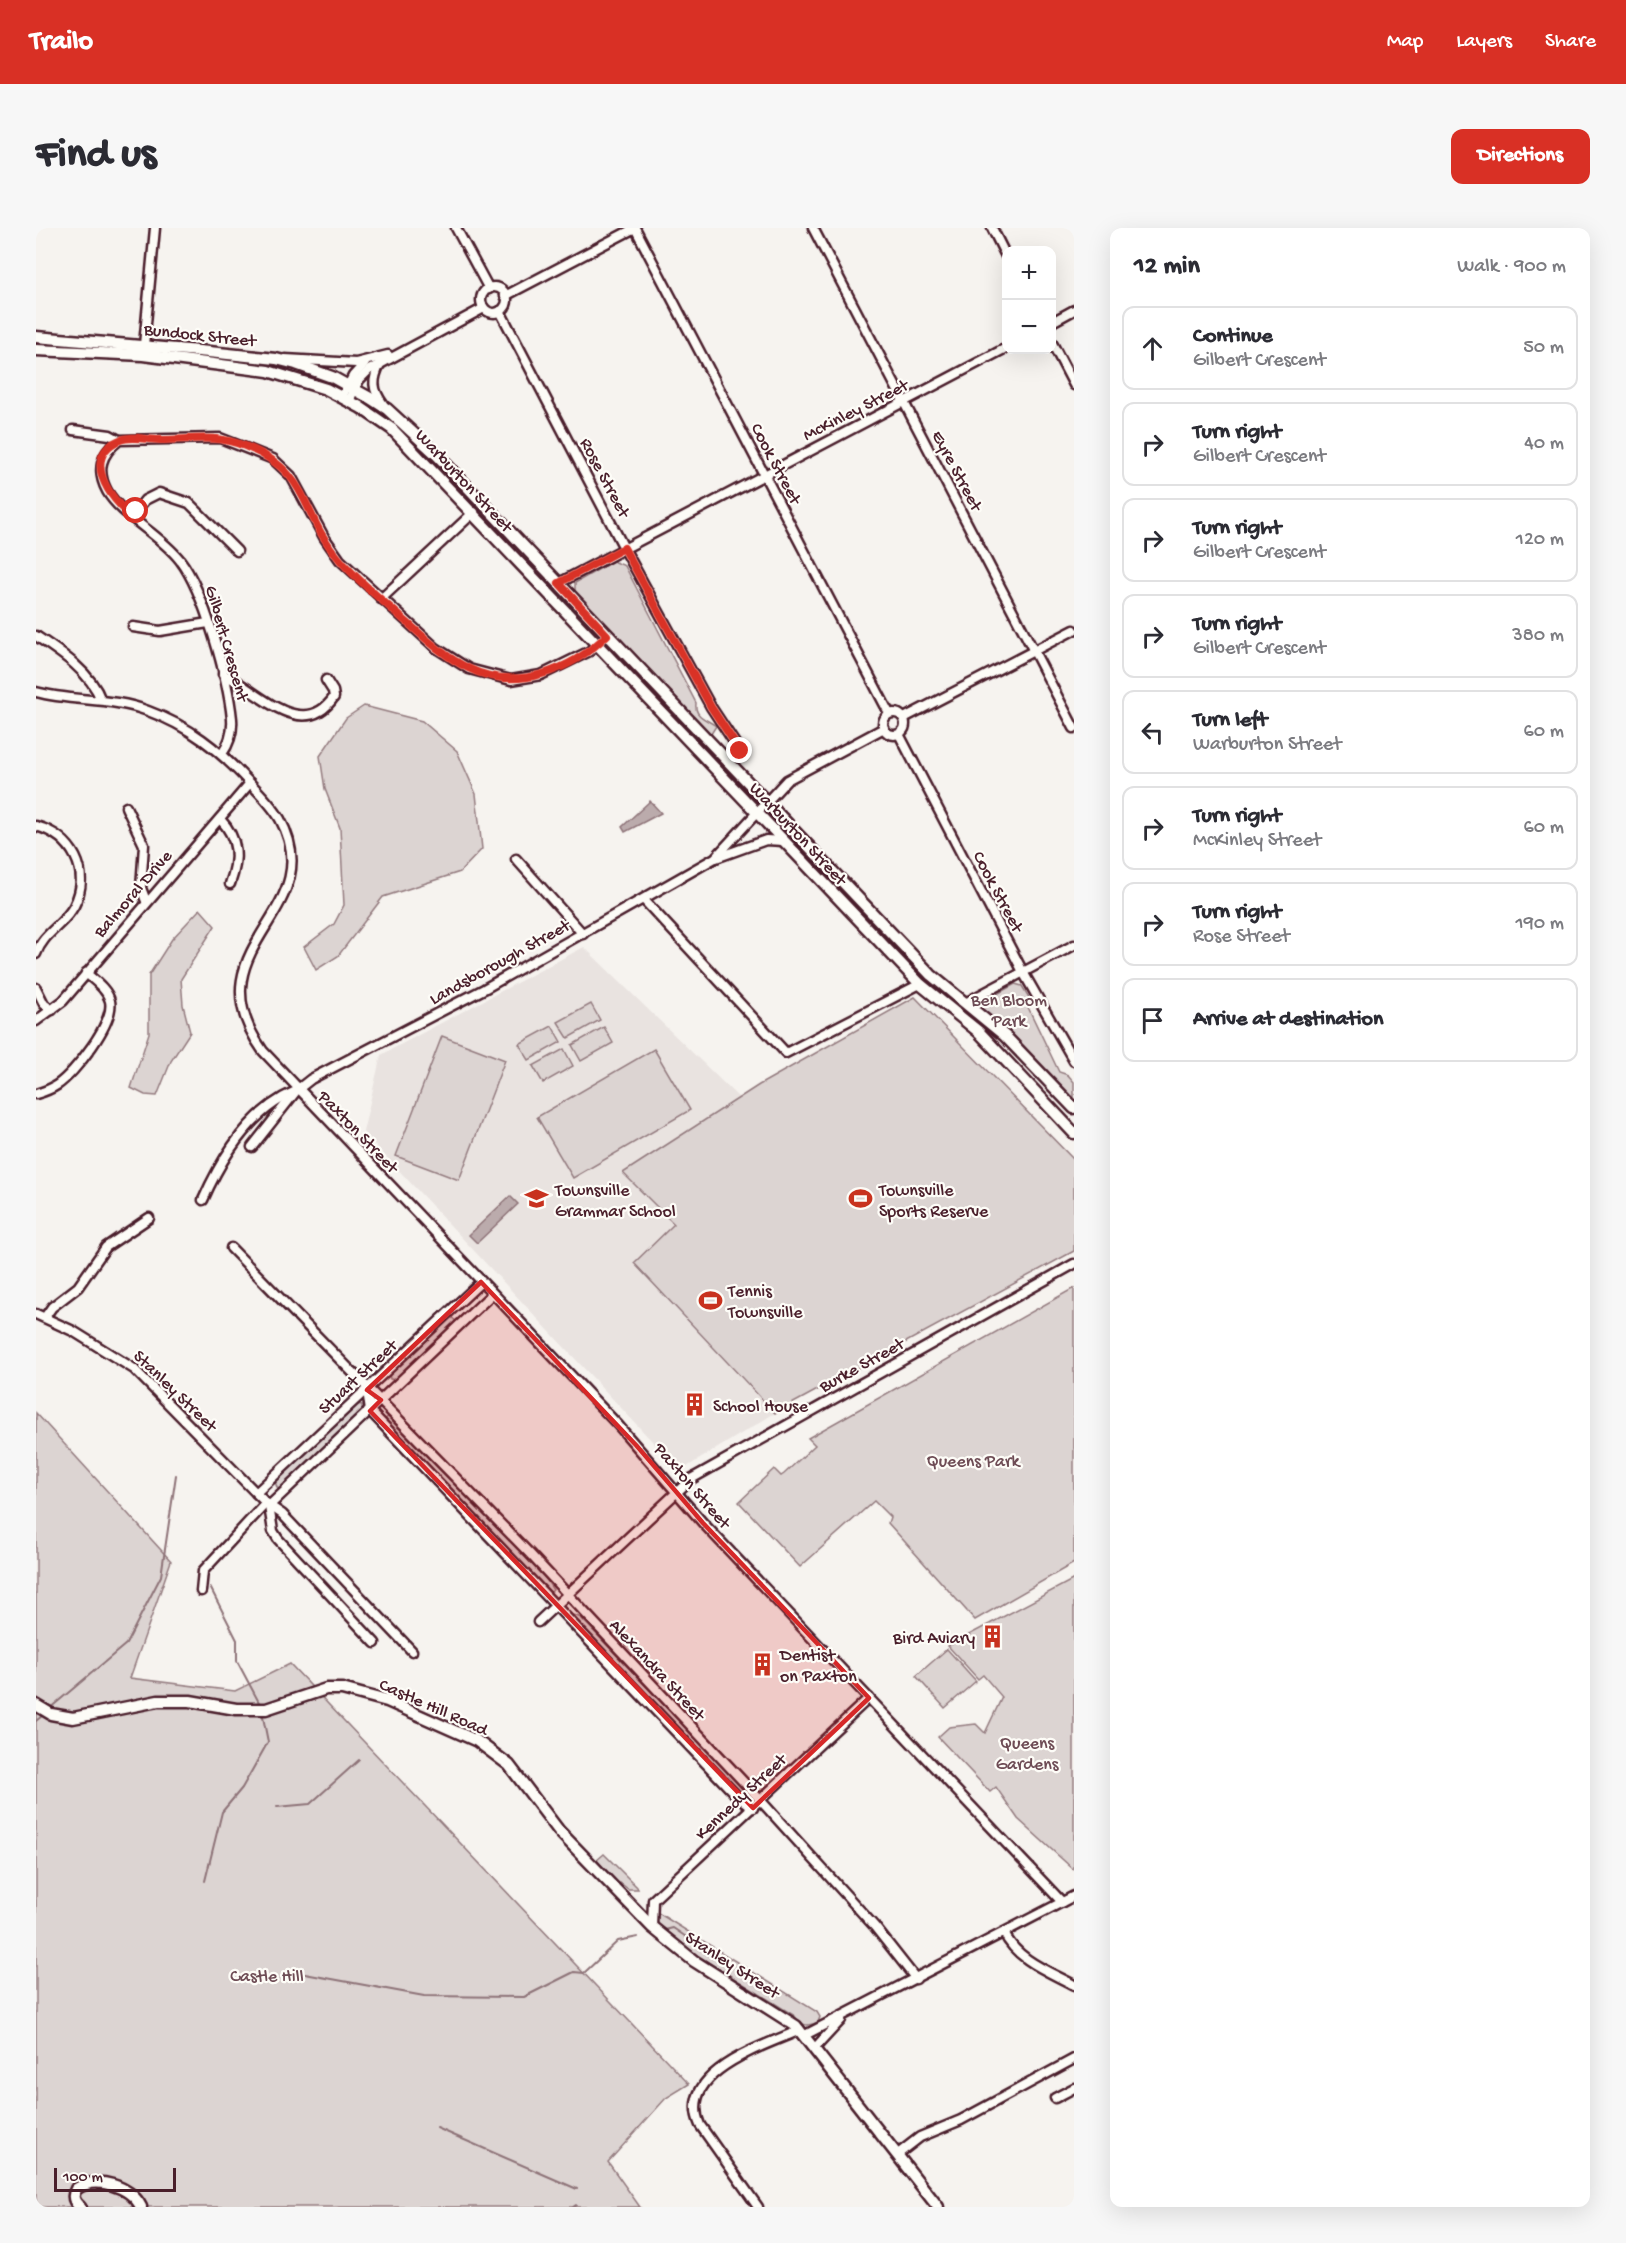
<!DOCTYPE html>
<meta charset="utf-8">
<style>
:root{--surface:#fff;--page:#f7f7f7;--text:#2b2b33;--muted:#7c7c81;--line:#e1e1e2;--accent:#d93025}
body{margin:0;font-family:"Gochi Hand",sans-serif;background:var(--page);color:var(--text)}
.controls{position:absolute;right:18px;top:18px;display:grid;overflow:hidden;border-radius:12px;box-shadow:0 6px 24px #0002}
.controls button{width:54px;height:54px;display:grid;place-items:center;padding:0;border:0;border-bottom:2px solid var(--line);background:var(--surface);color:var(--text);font:30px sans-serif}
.scale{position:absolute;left:18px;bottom:15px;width:122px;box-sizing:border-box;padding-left:6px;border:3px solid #4a1f2b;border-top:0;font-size:16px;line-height:21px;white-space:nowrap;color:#4a1f2b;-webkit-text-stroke:4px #fdfcf7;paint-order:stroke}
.stop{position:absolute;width:18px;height:18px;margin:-14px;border:4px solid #d93025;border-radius:50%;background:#fff}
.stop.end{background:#d93025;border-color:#fff;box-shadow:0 2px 6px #0008}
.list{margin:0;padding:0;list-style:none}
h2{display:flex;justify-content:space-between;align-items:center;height:78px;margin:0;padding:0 24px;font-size:26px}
h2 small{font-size:20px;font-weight:400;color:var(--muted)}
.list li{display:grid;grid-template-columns:39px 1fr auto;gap:18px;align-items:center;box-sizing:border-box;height:84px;margin:0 12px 12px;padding:0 12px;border:2px solid var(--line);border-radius:12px}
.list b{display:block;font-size:22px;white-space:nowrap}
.list p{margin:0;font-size:20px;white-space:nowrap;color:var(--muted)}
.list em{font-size:20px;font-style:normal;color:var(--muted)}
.icon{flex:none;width:33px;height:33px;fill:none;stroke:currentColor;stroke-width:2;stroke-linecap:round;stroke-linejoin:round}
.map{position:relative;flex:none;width:1038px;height:1979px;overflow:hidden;border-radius:12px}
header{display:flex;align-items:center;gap:36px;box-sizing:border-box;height:84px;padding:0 30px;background:var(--accent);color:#fff}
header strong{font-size:28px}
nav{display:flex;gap:33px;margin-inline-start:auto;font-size:21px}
.intro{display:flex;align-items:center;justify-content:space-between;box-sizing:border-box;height:144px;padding:0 36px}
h1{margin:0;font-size:42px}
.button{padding:15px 27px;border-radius:12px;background:var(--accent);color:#fff;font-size:21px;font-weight:700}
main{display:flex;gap:36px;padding:0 36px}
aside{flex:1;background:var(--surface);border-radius:12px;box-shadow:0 6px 24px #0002}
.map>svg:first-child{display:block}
.built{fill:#e9e3e0}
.green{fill:#dcd4d2;stroke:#937a7e;stroke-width:1.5}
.water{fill:#bbabac;stroke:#8e7378;stroke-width:1.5}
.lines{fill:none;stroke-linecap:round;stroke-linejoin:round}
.stream{stroke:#8e7378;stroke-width:2}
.minor-casing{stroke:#4a1f2b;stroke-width:13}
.major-casing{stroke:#4a1f2b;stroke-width:15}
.minor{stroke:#fdfcf7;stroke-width:8}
.major{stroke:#fdfcf7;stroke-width:10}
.route{stroke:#d93025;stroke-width:8}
.marked{fill:#d62828;fill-opacity:0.2;stroke:#d62828;stroke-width:4.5;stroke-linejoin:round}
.labels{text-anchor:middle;stroke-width:4.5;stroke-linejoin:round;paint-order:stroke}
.street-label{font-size:18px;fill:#4a1f2b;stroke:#fdfcf7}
.park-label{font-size:18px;fill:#6e4c55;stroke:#fdfcf7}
.poi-label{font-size:18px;fill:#4a1f2b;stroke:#fdfcf7;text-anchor:start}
</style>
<header>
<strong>Trailo</strong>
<nav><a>Map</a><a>Layers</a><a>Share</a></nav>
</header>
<div class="intro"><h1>Find us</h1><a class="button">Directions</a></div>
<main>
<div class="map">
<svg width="1038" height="1979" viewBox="0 0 1038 1979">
<rect width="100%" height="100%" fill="#f6f3ef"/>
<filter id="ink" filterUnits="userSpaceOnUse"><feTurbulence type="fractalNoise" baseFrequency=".0167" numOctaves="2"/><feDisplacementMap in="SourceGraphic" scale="12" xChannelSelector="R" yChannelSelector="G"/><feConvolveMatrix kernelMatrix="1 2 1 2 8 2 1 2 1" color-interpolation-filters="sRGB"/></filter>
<g filter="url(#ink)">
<path class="built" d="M548 719 703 870 587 945 638 997 598 1035 739 1185 644 1243 327 904 345 827Z"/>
<g class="green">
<path d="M577 333 589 338 660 475C658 489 671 491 680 498L675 506 539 366V355Z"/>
<path d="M328 478 386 493 421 523 440 566 446 621 424 644 347 669 302 728 280 742 268 719 298 696 308 677 304 600 289 561 284 528 310 490Z"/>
<path d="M164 681 179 698 145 751 147 777 154 804 135 833 121 868 109 867 95 860 113 805V747L136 711Z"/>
<path d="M979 756 986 758 994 771 990 775 1023 844 1032 847 1038 854V875L946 782 950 772Z"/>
<path d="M879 769 1038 932V1023L739 1185 598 1035 638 996 587 945 723 857Z"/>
<path d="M555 776 564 792 532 810 522 794Z"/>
<path d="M516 798 525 814 493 832 483 816Z"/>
<path d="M568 799 577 815 545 833 536 817Z"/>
<path d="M406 808 469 832 423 952 360 928Z"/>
<path d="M528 821 537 838 507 855 497 838Z"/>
<path d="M618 821 654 882 537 950 501 889Z"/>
<path d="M1038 1060V1335L939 1392 852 1295 854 1289 838 1273 764 1339 703 1274 738 1241 745 1248 748 1246 779 1217 772 1210Z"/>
<path d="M414 1088 421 1094 361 1152 354 1151 353 1146Z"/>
<path d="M320 1176 326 1177V1184L246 1261 241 1260 239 1253Z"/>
<path d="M0 1185 135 1333 94 1450 199 1463 254 1436 653 1856 630 1870 572 1934 604 1979H0Z"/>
<path d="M354 1187 508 1348 517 1362 515 1364 508 1362 347 1193Z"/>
<path d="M1038 1351V1640L1037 1641 982 1591 960 1559 954 1564 902 1509 913 1499 940 1496 949 1505 966 1469 947 1447 942 1451 912 1418Z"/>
<path d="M538 1387 545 1390 708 1561 714 1572 706 1568 535 1389Z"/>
<path d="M911 1421 940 1453 909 1480 880 1448Z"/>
<path d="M568 1626 601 1659 602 1661H592L584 1655 581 1657 561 1632Z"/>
<path d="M619 1683 781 1784 784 1789 782 1794C773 1799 764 1798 759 1788L664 1729 620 1696Z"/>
</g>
<g class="water">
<path d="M614 573 625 585 589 604 586 599Z"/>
<path d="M474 968 482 976 441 1015 433 1007Z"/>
</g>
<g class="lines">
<g class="stream">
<path d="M174 1359 201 1412V1433L225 1478"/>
<path d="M13 1481 90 1416 125 1348 140 1247"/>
<path d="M0 1493 7 1487"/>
<path d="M241 1579 274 1576 323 1532"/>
<path d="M169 1653 186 1584 206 1560 232 1514 226 1484"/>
<path d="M629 1702 637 1700 662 1717 669 1716"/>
<path d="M269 1746 388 1768 488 1769 538 1744 548 1745 582 1713 602 1709"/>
<path d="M401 1900 541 1961"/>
<path d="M537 1979 540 1977"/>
</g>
<defs>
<g id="minor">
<path d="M420 0 453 61"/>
<path d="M599 0 853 485"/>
<path d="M777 0 1038 500"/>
<path d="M956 0 970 28"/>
<circle cx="458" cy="72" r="13"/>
<path d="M469 68 599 0"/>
<path d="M464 83 588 320 675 479 704 523"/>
<path d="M1016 94 1038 82"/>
<path d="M1016 115 1038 157"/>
<path d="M108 117 119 0"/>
<path d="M249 131 320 135 352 127"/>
<path d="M344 136C336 152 336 161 347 176"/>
<path d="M306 169 317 148 329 135"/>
<path d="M313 173 323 152 333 142 448 80"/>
<path d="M37 202 74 207 83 212"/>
<path d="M96 288 109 272 123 265 153 275 201 323"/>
<path d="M523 355 970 120"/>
<path d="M345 371 438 284"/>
<path d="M97 399 124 403 172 395"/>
<path d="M0 408C24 424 55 444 65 472"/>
<path d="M187 446C219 460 266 516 298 469L297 463 290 452"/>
<path d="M0 464C37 474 76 469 112 483 153 498 182 521 212 553 223 564 236 577 244 591 296 686 152 718 227 823L582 1197 667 1295 1026 1674"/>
<circle cx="858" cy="496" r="11"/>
<path d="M868 490 1038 402"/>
<path d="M863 506 987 744 1038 833"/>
<path d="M186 526C193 516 197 504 196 491 192 451 168 363 144 332 124 306 85 288 71 263 60 242 65 226 83 212L184 210 237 231 255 248 288 309 304 332 400 420 433 441 475 452 505 447 554 423 571 407"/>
<path d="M90 579 108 617 105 660 110 673"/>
<path d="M184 591C203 611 203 631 194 656"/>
<path d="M0 598C36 608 56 643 38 678 28 697 7 705 0 726"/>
<path d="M680 630 730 612 747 613"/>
<path d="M480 631 547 706"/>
<path d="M608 672 750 825 884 756"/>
<path d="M0 760 8 776 16 782"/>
<path d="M931 774 1038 717"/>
<path d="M0 793 27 773 214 555"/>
<path d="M0 866C7 864 15 861 21 857 38 846 79 794 74 773 71 761 59 753 50 745"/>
<path d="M216 919 261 862 275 851 448 761 679 630 751 552 848 500"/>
<path d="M167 972C186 929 214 883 258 864"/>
<path d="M195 1020 494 1326 716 1563 839 1699 880 1751"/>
<path d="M0 1086 37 1103 98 1141 230 1275 246 1286 376 1423"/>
<path d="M9 1089 16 1079 42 1059 70 1019 113 990"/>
<path d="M331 1162 334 1183 701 1568 717 1580"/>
<path d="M220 1265 445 1054"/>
<path d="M165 1363 167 1343 230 1275"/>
<path d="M502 1394 655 1251 1038 1036"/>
<path d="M339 1415 242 1311 237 1303 233 1278 456 1066"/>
<path d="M616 1699 617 1672 833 1470"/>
<path d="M968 1705C981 1732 1012 1743 1038 1757"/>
<path d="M769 1807 1038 1668"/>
<path d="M779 1820 805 1792"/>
<path d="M1019 1870 1038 1860"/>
<path d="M862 1926 884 1909 925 1892 1038 1831"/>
<path d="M722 1979 664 1897C640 1844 728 1818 764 1802"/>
</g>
<g id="major">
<path d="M0 109 163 123 240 131 260 136 296 149 334 170 351 181 401 227 895 747 969 808 1038 880"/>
<path d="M0 122 107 127 232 143 290 161 324 179 356 201 884 756 943 804 1038 905"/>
<path d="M0 1477 15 1486 37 1490 122 1473H154L200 1481H230L290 1461H306L351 1473 441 1513 473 1537 523 1603 616 1699 658 1733 760 1798 902 1979"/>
<path d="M44 1979C37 1973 36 1968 40 1961 60 1947 95 1958 105 1979"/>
</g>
</defs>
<use href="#minor" class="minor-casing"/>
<use href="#major" class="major-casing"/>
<use href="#minor" class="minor"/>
<use href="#major" class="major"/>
</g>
</g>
<g class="lines" filter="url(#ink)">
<path class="route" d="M100 283 96 288C74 272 44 228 84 212 96 207 111 212 124 212 155 212 179 206 209 218 277 245 263 286 304 332 323 354 346 372 367 391 387 408 407 428 432 440 480 464 535 443 571 407L523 355 588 320 675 479 704 523"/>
</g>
<path class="marked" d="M445 1054 600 1217 667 1295 833 1470 717 1580 334 1183 345 1172 331 1162Z"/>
<defs>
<symbol id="school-bare" viewBox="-9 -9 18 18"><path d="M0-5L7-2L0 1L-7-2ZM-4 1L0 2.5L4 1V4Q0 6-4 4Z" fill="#c8321e" stroke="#fdfcf7" stroke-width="2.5" paint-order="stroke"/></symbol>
<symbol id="stadium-bare" viewBox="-9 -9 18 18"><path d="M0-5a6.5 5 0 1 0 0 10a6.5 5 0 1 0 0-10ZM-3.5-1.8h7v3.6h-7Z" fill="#c8321e" stroke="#fdfcf7" stroke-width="2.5" paint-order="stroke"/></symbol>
<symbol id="building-bare" viewBox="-9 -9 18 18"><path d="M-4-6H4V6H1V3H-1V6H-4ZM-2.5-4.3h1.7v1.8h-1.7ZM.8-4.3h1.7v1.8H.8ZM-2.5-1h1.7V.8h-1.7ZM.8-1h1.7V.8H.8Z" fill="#c8321e" stroke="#fdfcf7" stroke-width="2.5" paint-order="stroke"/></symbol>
</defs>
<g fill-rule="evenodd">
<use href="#school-bare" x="484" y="954" width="33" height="33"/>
<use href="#stadium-bare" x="808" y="954" width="33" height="33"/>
<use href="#stadium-bare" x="658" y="1056" width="33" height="33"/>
<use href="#building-bare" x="642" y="1160" width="33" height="33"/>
<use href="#building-bare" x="940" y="1392" width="33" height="33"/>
<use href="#building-bare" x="710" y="1420" width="33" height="33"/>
</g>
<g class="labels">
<g class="street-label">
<text transform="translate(164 106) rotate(6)" y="6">Bundock Street</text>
<text transform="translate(819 181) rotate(-27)" y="6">McKinley Street</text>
<text transform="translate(741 235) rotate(62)" y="6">Cook Street</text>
<text transform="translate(922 242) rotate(62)" y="6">Eyre Street</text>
<text transform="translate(570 249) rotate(62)" y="6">Rose Street</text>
<text transform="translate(429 252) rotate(47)" y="6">Warburton Street</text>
<text transform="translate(192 415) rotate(74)" y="6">Gilbert Crescent</text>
<text transform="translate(763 605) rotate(47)" y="6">Warburton Street</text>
<text transform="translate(963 663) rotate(62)" y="6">Cook Street</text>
<text transform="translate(96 665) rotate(-49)" y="6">Balmoral Drive</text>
<text transform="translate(463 733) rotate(-29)" y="6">Landsborough Street</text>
<text transform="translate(323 903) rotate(46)" y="6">Paxton Street</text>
<text transform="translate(825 1136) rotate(-29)" y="6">Burke Street</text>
<text transform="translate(321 1148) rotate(-43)" y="6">Stuart Street</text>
<text transform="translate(140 1162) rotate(44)" y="6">Stanley Street</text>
<text transform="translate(657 1257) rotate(49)" y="6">Paxton Street</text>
<text transform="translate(622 1441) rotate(47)" y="6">Alexandra Street</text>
<text transform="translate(398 1478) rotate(24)" y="6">Castle Hill Road</text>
<text transform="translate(704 1568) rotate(-43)" y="6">Kennedy Street</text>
<text transform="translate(697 1736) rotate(33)" y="6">Stanley Street</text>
</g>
<g class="park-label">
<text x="973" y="777">Ben Bloom<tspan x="973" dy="21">Park</tspan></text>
<text x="937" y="1238">Queens Park</text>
<text x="991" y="1520">Queens<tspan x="991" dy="21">Gardens</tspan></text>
<text x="231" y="1753">Castle Hill</text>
</g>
<g class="poi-label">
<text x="519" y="967">Townsville<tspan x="519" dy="21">Grammar School</tspan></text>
<text x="843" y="967">Townsville<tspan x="843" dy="21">Sports Reserve</tspan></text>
<text x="692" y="1068">Tennis<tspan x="692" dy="21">Townsville</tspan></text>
<text x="677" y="1183">School House</text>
<text x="939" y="1415" text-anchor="end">Bird Aviary</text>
<text x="744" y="1432">Dentist<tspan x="744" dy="21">on Paxton</tspan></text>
</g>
</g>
</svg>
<div class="controls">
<button>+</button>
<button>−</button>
</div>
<div class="scale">100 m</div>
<div class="stop" style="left:100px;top:283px"></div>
<div class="stop end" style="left:704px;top:523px"></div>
</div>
<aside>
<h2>12 min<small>Walk · 900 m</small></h2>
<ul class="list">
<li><svg class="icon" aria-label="ahead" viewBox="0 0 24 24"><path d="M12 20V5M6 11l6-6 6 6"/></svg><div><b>Continue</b><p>Gilbert Crescent</p></div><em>50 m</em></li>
<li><svg class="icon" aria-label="right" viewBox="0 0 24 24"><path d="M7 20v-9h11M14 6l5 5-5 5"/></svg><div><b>Turn right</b><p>Gilbert Crescent</p></div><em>40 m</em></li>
<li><svg class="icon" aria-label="right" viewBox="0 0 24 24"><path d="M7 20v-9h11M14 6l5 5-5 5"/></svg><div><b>Turn right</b><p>Gilbert Crescent</p></div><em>120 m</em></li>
<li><svg class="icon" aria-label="right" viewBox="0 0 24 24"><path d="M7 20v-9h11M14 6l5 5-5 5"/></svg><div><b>Turn right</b><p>Gilbert Crescent</p></div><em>380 m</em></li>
<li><svg class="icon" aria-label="left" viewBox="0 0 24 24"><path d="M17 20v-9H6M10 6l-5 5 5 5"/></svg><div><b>Turn left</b><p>Warburton Street</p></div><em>60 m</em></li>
<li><svg class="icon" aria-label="right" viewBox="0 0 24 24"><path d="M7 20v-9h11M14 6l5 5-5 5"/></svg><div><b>Turn right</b><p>McKinley Street</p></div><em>60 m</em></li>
<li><svg class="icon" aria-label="right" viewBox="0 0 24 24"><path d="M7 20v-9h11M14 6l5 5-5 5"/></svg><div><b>Turn right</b><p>Rose Street</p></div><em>190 m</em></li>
<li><svg class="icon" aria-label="arrive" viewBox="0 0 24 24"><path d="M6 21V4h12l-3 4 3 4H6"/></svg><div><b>Arrive at destination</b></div></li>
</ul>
</aside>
</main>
